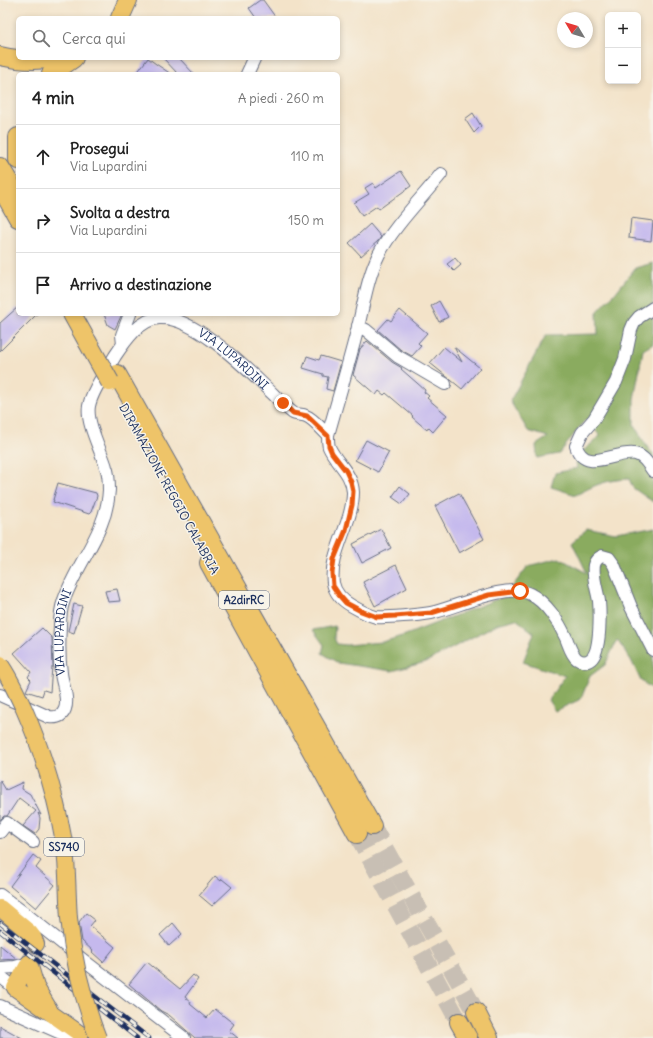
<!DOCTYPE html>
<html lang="it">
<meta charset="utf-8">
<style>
:root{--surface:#fff;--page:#f2f2f2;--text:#222;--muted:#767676;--line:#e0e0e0}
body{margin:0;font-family:Delius,sans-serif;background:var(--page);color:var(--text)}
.controls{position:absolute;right:12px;top:12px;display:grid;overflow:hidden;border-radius:6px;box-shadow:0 2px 6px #0003}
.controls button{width:36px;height:36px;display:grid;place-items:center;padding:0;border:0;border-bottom:1px solid var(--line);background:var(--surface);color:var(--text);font:20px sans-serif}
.compass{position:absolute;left:557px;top:12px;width:36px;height:36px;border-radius:50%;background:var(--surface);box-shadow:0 2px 6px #0003;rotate:308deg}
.stop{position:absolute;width:12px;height:12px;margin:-9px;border:3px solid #ea580c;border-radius:50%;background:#fff}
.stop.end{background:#ea580c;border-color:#fff;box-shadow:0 1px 4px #0008}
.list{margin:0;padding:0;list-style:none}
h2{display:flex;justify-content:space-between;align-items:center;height:52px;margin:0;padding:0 16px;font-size:17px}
h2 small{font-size:13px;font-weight:400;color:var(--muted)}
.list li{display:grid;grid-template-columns:26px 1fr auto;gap:12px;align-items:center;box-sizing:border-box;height:64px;padding:0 16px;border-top:1px solid var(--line)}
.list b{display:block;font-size:15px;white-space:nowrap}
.list p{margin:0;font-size:13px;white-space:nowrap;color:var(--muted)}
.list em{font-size:13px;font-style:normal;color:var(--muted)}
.icon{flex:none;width:22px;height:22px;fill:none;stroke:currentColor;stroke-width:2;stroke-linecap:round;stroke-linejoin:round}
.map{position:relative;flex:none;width:653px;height:1038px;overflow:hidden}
.search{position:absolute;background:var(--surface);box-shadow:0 2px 6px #0003;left:16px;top:16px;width:324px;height:44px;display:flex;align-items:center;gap:10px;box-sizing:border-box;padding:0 14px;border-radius:6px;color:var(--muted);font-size:15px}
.panel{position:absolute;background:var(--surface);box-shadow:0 2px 6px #0003;left:16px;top:72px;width:324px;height:244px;border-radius:6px}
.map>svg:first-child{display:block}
.forest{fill:#8aab5f;stroke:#526d5e}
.building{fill:#c5b9ed}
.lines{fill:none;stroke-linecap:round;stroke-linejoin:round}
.major-tunnel{stroke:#c8bfb4;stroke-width:16;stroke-dasharray:16 8;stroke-linecap:butt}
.highway-tunnel{stroke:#c8bfb4;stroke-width:18;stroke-dasharray:18 9;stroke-linecap:butt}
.minor-casing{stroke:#676e83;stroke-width:14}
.major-casing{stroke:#676e83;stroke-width:18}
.highway-casing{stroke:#676e83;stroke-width:20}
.minor{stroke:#fff;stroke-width:12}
.major{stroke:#eec469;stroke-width:16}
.highway{stroke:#eec469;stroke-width:18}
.rail-casing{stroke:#1b2f5e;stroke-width:4.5}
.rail{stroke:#f7f3e8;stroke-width:3;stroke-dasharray:9;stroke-linecap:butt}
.major-bridge-casing{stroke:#676e83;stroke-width:18;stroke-linecap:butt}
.highway-bridge-casing{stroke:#676e83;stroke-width:20;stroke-linecap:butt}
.major-bridge{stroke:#eec469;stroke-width:16}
.highway-bridge{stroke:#eec469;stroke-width:18}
.route{stroke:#ea580c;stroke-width:5}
.labels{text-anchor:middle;stroke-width:3;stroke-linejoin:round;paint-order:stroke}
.shield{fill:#f7f3e8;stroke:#5d6a87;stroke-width:1}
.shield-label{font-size:11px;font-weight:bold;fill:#1b2f5e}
.street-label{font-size:12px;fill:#1b2f5e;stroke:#f7f3e8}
</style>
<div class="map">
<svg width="653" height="1038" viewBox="0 0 653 1038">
<rect width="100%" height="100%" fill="#f7f3e8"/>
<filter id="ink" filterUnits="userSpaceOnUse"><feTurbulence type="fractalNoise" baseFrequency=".025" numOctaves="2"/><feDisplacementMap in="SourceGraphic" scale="8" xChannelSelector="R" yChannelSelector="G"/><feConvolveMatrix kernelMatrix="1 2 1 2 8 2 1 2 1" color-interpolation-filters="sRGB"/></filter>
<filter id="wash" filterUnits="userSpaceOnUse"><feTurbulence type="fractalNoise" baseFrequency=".012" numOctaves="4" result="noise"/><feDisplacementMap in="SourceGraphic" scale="16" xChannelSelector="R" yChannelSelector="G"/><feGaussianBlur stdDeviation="0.9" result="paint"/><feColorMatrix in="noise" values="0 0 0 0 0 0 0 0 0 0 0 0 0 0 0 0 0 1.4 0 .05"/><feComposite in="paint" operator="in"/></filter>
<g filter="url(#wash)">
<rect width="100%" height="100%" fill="#f3e3c9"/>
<g class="forest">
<path d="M653 263V344L643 350 634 399V425L649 450 653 453V502L633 488 629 479C606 480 597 484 576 495L551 487 555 473 577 468 575 458 600 436 586 419 559 454 537 458 536 445 548 437 528 431 510 401 546 335 598 334 597 312 616 292 635 268Z"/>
<path d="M653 529V689L641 681 631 660 617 640 605 665 590 676 581 699 555 711 548 700 565 676 523 662 534 633 516 619 497 624 426 662 392 671 338 663 322 653 324 645 313 630 335 626 334 638 337 644 346 645 382 642 403 636 505 596 528 566 559 558 587 573 572 542 586 530 616 536Z"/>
</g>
<g id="blocks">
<g class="building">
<path d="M260 0H263L276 18H256L249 8Z"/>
<path d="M148 58 156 64 171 74H136Z"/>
<path d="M163 58H179L194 74H178Z"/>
<path d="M473 113 481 126 474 133 465 119Z"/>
<path d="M401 171 411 186 379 209 377 206 362 216 354 203 369 194 365 188 373 183 376 188Z"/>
<path d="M631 218 653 221 651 241 629 238Z"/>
<path d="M370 224 381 237 378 241 361 256 349 243Z"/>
<path d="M455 258 461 265 454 271 447 264Z"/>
<path d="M439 301 448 317 439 322 431 306Z"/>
<path d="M18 307V314H37L0 351V323Z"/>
<path d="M400 310 427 333 418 343 421 346 412 356 401 350 378 330 388 319 391 321Z"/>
<path d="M104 314H122L115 329 108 325Z"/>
<path d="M367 341 392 362 402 368 401 369 425 390 424 392 429 396 427 398 447 415 433 432 428 427 427 430 412 417 413 416 386 393 384 395 379 391 376 395 353 375 360 349Z"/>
<path d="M444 347 462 362 454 347 480 368 462 389 430 363Z"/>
<path d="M307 356 319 360 321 356 341 362 333 391 326 389 328 377 323 376V374L303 368Z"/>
<path d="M366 440 389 452 378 472 355 460Z"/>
<path d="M58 483 96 493 97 496 91 512 89 514 53 502 54 500H53Z"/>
<path d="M400 486 410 494 402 504 392 497Z"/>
<path d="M459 493 484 539 459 553 435 506Z"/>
<path d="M381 529 391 548 362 563 353 544Z"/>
<path d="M396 565 407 588 375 606 363 582Z"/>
<path d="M117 589 120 601 108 602 105 591Z"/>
<path d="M74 604 82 606 74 633 68 631Z"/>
<path d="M42 628 52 638 53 667H52L50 692 44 690 42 696 26 691 31 680 28 677 31 672 14 653Z"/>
<path d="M0 780 6 790 23 782 22 789 30 794 41 815 38 813 40 818 39 829 35 834 23 826 36 811 19 798 7 816H4L0 820Z"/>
<path d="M33 855 41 861 36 868 55 885 36 908 10 886Z"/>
<path d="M215 876 221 881 222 879 232 887 212 906 199 895Z"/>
<path d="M86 913 95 920 90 926 115 947 103 962 92 952 93 951 82 941 79 922Z"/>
<path d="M173 923 182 934 169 946 160 935Z"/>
<path d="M0 945 17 959 0 960Z"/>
<path d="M147 962 180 989 193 975 198 979 185 997 191 1002 190 1004 207 1018 215 1009 234 1024 229 1031 238 1038H195L169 1015 161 1011 142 995 129 984Z"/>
<path d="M0 1026 22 1038H0Z"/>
</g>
</g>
</g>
<g filter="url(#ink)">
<use href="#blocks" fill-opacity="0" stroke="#676e83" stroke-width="1"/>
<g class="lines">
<path class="major-tunnel" d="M29 963 36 944"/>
<g class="highway-tunnel">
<path d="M372 826 476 1012"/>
<path d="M357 834 459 1022"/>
</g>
<defs>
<g id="minor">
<path d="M247 74 254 59"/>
<path d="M653 308 639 317 634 323 631 330 625 359 616 382 594 419 582 433 576 446C585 475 616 450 635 454 644 456 648 464 653 471"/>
<path d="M358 326 366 330 397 356 445 384"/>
<path d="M123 344 122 335 130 314"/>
<path d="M328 435C338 399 349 363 358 327 364 302 368 276 379 254 393 227 422 198 441 174"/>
<path id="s1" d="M0 695 49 717C56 718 62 717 65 709 69 698 62 684 61 673 59 658 59 642 60 626 60 618 61 608 64 600 77 562 107 532 109 490 109 482 109 474 106 467 101 450 86 423 89 406 92 390 107 370 115 356 125 341 140 319 159 318 194 315 249 371 273 394 279 400 286 408 293 413 296 415 302 414 306 416 314 419 322 430 328 435 328 439 328 444 329 447 336 463 352 473 353 492 353 524 329 552 333 583 335 593 343 601 352 606 359 610 368 615 376 617 386 618 420 615 431 613 456 608 506 582 530 594 546 602 559 622 566 638 569 645 571 654 577 659 581 662 586 663 591 659 601 651 600 613 599 601 597 589 592 576 594 565 595 560 598 558 602 556L609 558 614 565 631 607 653 650"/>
<path d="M0 832 7 823 33 842"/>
<path d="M0 895 27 915 83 960 184 1038"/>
<path d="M0 968 15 967 29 963"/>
<path d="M0 976 15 988"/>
<path d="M0 1006 72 1038"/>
</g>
<g id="major">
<path d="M0 908 30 933 33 937 36 944"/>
<path d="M29 963 15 988 86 1038"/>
<path d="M29 963 36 987 49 1009"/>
</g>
<g id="highway">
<path d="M120 18 128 0"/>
<path d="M0 56C18 60 34 62 52 58"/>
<path d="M51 74 74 58"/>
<path d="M18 137V160"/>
<path d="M0 167 17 195"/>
<path d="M0 186 18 218"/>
<path d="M72 314 87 341"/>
<path d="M117 374 372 826"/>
<path d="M209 563 357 834"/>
<path d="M476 1012 489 1038"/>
<path d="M459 1022 468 1038"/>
</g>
</defs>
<use href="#minor" class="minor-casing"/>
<use href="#major" class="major-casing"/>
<use href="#highway" class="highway-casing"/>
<use href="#minor" class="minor"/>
<use href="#major" class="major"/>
<use href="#highway" class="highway"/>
<defs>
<g id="rail">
<path d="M0 923 149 1038"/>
<path d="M0 931 137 1038"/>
</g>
</defs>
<use href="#rail" class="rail-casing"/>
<use href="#rail" class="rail"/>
<defs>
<path id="major-bridge" d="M0 664C10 678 17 694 24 709 43 752 56 797 64 842 68 867 67 893 69 918 73 959 83 1000 98 1038"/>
<path id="highway-bridge" d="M87 341 110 382"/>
</defs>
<use href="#major-bridge" class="major-bridge-casing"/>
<use href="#highway-bridge" class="highway-bridge-casing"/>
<use href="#major-bridge" class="major-bridge"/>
<use href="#highway-bridge" class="highway-bridge"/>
</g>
</g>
<g class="lines" filter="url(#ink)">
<path class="route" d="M283 403 293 413 307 416 328 436 329 446 332 453 346 471 351 482 353 491 352 505 346 530 334 559 332 573 333 586 339 595 346 603 361 611 377 617 395 616 431 613 489 595 520 591"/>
</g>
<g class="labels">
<g class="shield">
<rect x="219" y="591" width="50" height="18" rx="3"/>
<rect x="44" y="838" width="40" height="18" rx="3"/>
</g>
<g class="shield-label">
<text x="244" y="604">A2dirRC</text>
<text x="64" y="851">SS740</text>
</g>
<g class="street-label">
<text dy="4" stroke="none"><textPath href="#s1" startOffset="594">VIA LUPARDINI</textPath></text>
<text transform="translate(169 489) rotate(61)" y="4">DIRAMAZIONE REGGIO CALABRIA</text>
<text dy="4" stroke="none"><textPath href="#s1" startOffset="151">VIA LUPARDINI</textPath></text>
</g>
</g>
</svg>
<div class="controls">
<button>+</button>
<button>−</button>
</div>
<svg class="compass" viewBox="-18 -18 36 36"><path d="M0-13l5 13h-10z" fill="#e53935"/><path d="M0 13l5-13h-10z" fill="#767676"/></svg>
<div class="stop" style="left:520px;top:591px"></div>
<div class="stop end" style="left:283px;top:403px"></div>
<div class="search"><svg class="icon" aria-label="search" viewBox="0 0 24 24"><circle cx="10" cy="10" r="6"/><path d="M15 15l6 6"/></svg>Cerca qui</div>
<section class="panel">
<h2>4 min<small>A piedi · 260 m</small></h2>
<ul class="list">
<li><svg class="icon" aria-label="ahead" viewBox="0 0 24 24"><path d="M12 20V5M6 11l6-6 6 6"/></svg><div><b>Prosegui</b><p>Via Lupardini</p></div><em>110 m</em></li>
<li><svg class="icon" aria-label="right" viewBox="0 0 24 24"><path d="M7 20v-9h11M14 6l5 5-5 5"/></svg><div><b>Svolta a destra</b><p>Via Lupardini</p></div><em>150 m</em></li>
<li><svg class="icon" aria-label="arrive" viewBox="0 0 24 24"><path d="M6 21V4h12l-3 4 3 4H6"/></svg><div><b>Arrivo a destinazione</b></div></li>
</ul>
</section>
</div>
